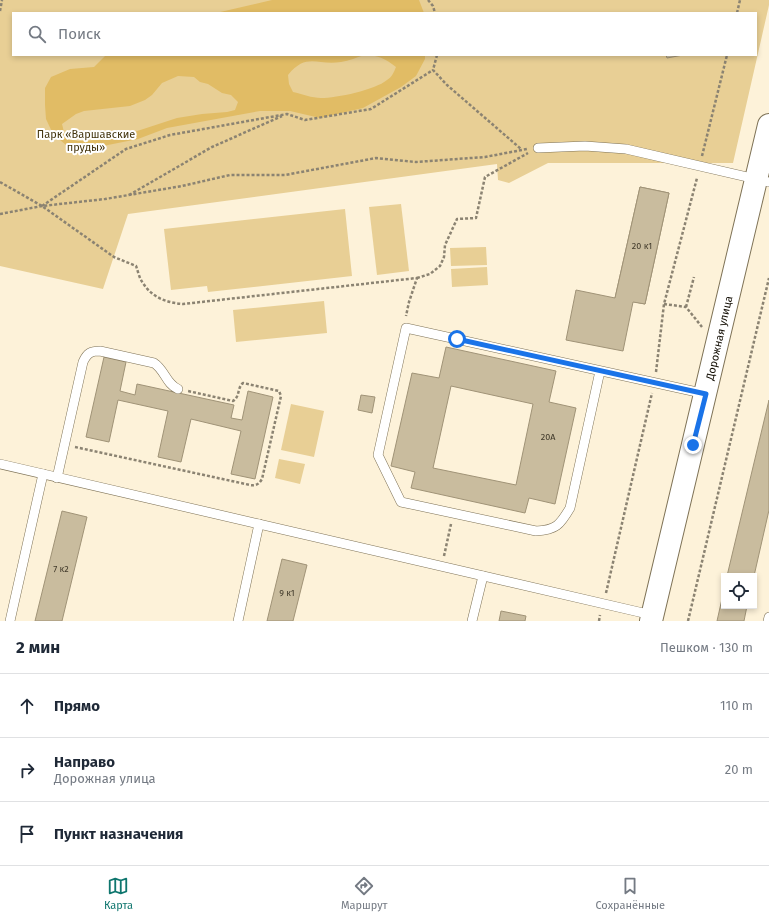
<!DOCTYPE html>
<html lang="ru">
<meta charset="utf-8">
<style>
:root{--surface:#fff;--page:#f6f6f7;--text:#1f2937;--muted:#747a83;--line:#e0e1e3;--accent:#0f766e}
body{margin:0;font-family:"Fira Sans",sans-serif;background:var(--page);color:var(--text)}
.controls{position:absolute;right:12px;bottom:12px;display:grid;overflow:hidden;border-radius:0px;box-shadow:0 2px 6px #0003}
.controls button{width:36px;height:36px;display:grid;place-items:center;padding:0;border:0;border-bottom:1px solid var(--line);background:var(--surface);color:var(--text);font:20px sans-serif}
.stop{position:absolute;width:12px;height:12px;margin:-9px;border:3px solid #1a73e8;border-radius:50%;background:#fff}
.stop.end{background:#1a73e8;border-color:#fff;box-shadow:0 1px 4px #0008}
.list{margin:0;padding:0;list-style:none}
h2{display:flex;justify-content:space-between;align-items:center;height:52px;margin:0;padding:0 16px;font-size:17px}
h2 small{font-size:13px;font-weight:400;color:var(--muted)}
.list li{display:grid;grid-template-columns:26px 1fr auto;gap:12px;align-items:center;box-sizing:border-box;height:64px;padding:0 16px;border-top:1px solid var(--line)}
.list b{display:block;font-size:15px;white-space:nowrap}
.list p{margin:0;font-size:13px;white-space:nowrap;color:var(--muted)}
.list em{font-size:13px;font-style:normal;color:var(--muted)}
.icon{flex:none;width:22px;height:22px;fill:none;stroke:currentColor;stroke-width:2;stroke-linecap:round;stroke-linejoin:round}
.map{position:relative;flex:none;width:769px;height:621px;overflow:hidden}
.search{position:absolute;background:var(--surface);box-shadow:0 2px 6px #0003;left:12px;right:12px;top:12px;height:44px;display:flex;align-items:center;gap:10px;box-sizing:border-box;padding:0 14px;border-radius:0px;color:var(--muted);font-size:15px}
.sheet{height:244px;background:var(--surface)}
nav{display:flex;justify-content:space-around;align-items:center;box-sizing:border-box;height:56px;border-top:1px solid var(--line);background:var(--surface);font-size:11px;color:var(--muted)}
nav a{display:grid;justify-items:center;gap:2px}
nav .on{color:var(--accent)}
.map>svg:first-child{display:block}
.green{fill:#e8cf95;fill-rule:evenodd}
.water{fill:#e1bc65;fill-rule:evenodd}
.building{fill:#c9bc9e;stroke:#a09377;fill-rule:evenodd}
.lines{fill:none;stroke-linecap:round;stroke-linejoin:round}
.service-casing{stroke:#7e7256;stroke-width:10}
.secondary-casing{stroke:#7e7256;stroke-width:24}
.path{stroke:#8b8372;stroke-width:2.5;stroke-dasharray:3 2;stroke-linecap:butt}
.service{stroke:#fff;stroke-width:9}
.secondary{stroke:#fff;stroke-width:22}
.route{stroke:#1a73e8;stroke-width:5}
.labels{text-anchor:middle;stroke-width:4;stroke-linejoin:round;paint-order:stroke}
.number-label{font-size:9px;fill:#413a2b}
.park-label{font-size:11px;fill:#43340d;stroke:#fff}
.street-label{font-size:11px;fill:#140f05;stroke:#fff}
</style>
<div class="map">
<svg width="769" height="621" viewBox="0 0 769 621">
<rect width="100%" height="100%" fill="#fdf2d9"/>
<g class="green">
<path d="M0 0H769V5L733 163H548L509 183 498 180 497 164 128 214 103 289 0 266ZM13 13H756V55H13Z"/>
<path d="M401 204 409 271 377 275 369 207Z"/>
<path d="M345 209 352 276 208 292 207 286 171 290 164 229Z"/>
<path d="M486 247 487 265 451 266 450 248Z"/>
<path d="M487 267 488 285 452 287 451 269Z"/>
<path d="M324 301 327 333 236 342 233 310Z"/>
<path d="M291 404 324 411 314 457 281 450Z"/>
<path d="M279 459 305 464 300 484 275 478Z"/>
</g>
<g class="water">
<path d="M272 0H419L424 13H216Z"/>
<path d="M106 55H425V59L416 76 401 87 363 108 320 118 290 111H260L167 128 138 139 93 148 66 145 53 134 46 119 45 105V88L51 77 70 69 94 67ZM365 55C378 55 386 59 396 67 394 72 392 77 387 80 375 90 337 98 321 98 312 98 302 94 293 92L289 84 288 75C307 52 317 66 341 62 349 61 357 57 365 55ZM178 76 194 77 200 82 208 84 222 93 231 95 238 102 235 110 227 112 202 114 177 118 125 135 87 141H78L70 139 64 132 62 124 76 114 84 111 130 106 145 100 152 95 162 83Z"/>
</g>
<g class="building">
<path d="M666 55H683L667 58Z"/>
<path d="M640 187 669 193 645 304 615 298Z"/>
<path d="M640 187 669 193 645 304 633 302 623 351 566 340 576 290 615 298Z"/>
<path d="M446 347 556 371 549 402 576 408 555 504 529 498 525 513 411 488 415 472 391 466 412 373 439 378ZM451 386 533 404 516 485 433 468Z"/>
<path d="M104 357 126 362 120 391 135 395 137 384 234 405 231 418 242 420 248 391 273 397 255 479 231 474 241 431 191 419 181 462 158 457 168 411 118 400 109 442 86 437Z"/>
<path d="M361 395 375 397 372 413 358 410Z"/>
<path d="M769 400V510L754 576H727Z"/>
<path d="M62 511 87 517 62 621H35Z"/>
<path d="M282 559 307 565 293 621H267Z"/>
<path d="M724 590V606H747L744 621H717Z"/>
<path d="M501 611 526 616 525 621H499Z"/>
</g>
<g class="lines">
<defs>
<g id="service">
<path d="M538 148 585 146 626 149 769 182"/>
<path d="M600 371 570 508C560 525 556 530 536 531L401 502 378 455 406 328 706 394"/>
<path d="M0 464 652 615"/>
<path d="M57 478 83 362C87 353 91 351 100 351L154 363C165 370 166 384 178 389"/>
<path d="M10 621 43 474"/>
<path d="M238 621 259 524"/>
<path d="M472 621 483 576"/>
<path d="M768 621 769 617"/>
</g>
<path id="secondary" d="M651 621 769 125"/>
</defs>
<use href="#service" class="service-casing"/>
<use href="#secondary" class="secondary-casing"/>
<g class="path">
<path d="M428 0 433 6 435 13"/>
<path d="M0 11 2 0"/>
<path d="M737 13 740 0"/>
<path d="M437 55 433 70 447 85 521 149"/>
<path d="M702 156 727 55"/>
<path d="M0 182 42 206 114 257 136 266C138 271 139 278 143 283 152 298 168 303 183 304L417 278 409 302 406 316"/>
<path d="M129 195 212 147 282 116"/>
<path d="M42 206 126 149 170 135 287 114 305 120 371 109 433 70"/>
<path d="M0 214 42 206 105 199 182 186 230 175H285L376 158 416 162 485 157 527 149"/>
<path d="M417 278 430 274 440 266 444 257 445 245 457 219 476 218 485 177 528 153"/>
<path d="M664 304 686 307 702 327"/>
<path d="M686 307 694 277"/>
<path d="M656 372 664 304 697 178"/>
<path d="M75 447 250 485C256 486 259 484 262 479L281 396 279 391 243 383C237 388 240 397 233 401L188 391"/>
<path d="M444 556 451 524"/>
<path d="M606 593 652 393"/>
<path d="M599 621 600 615"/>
<path d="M688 621 769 278"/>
</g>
<use href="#service" class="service"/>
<use href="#secondary" class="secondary"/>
</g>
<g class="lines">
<path class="route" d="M457 339 706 394 693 445"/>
</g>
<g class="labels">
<g class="number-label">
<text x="642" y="249">20 к1</text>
<text x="548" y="440">20А</text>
<text x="61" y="572">7 к2</text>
<text x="287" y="596">9 к1</text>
</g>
<g class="park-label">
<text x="86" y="138">Парк «Варшавские<tspan x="86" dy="13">пруды»</tspan></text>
</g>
<g class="street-label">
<text transform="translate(719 338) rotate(-77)" y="4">Дорожная улица</text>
</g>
</g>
</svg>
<div class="controls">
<button><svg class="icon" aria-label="locate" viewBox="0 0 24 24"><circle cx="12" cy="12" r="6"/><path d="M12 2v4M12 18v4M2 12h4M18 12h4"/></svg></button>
</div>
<div class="stop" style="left:457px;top:339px"></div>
<div class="stop end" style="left:693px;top:445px"></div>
<div class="search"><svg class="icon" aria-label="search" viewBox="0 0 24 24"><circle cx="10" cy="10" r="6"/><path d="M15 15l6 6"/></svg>Поиск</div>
</div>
<section class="sheet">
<h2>2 мин<small>Пешком · 130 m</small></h2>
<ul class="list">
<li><svg class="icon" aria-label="ahead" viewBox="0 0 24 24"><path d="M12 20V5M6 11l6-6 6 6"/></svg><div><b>Прямо</b></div><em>110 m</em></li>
<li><svg class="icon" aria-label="right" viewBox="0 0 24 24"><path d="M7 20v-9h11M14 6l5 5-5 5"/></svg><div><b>Направо</b><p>Дорожная улица</p></div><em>20 m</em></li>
<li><svg class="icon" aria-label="arrive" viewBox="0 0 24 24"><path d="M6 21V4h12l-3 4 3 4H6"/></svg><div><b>Пункт назначения</b></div></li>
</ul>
</section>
<nav>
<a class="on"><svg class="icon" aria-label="map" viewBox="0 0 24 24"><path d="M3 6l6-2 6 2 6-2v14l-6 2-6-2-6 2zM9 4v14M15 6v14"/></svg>Карта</a>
<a><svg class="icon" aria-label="directions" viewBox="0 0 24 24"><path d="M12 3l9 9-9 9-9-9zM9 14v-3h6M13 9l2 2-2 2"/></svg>Маршрут</a>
<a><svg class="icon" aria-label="saved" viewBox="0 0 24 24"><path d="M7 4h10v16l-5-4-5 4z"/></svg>Сохранённые</a>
</nav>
